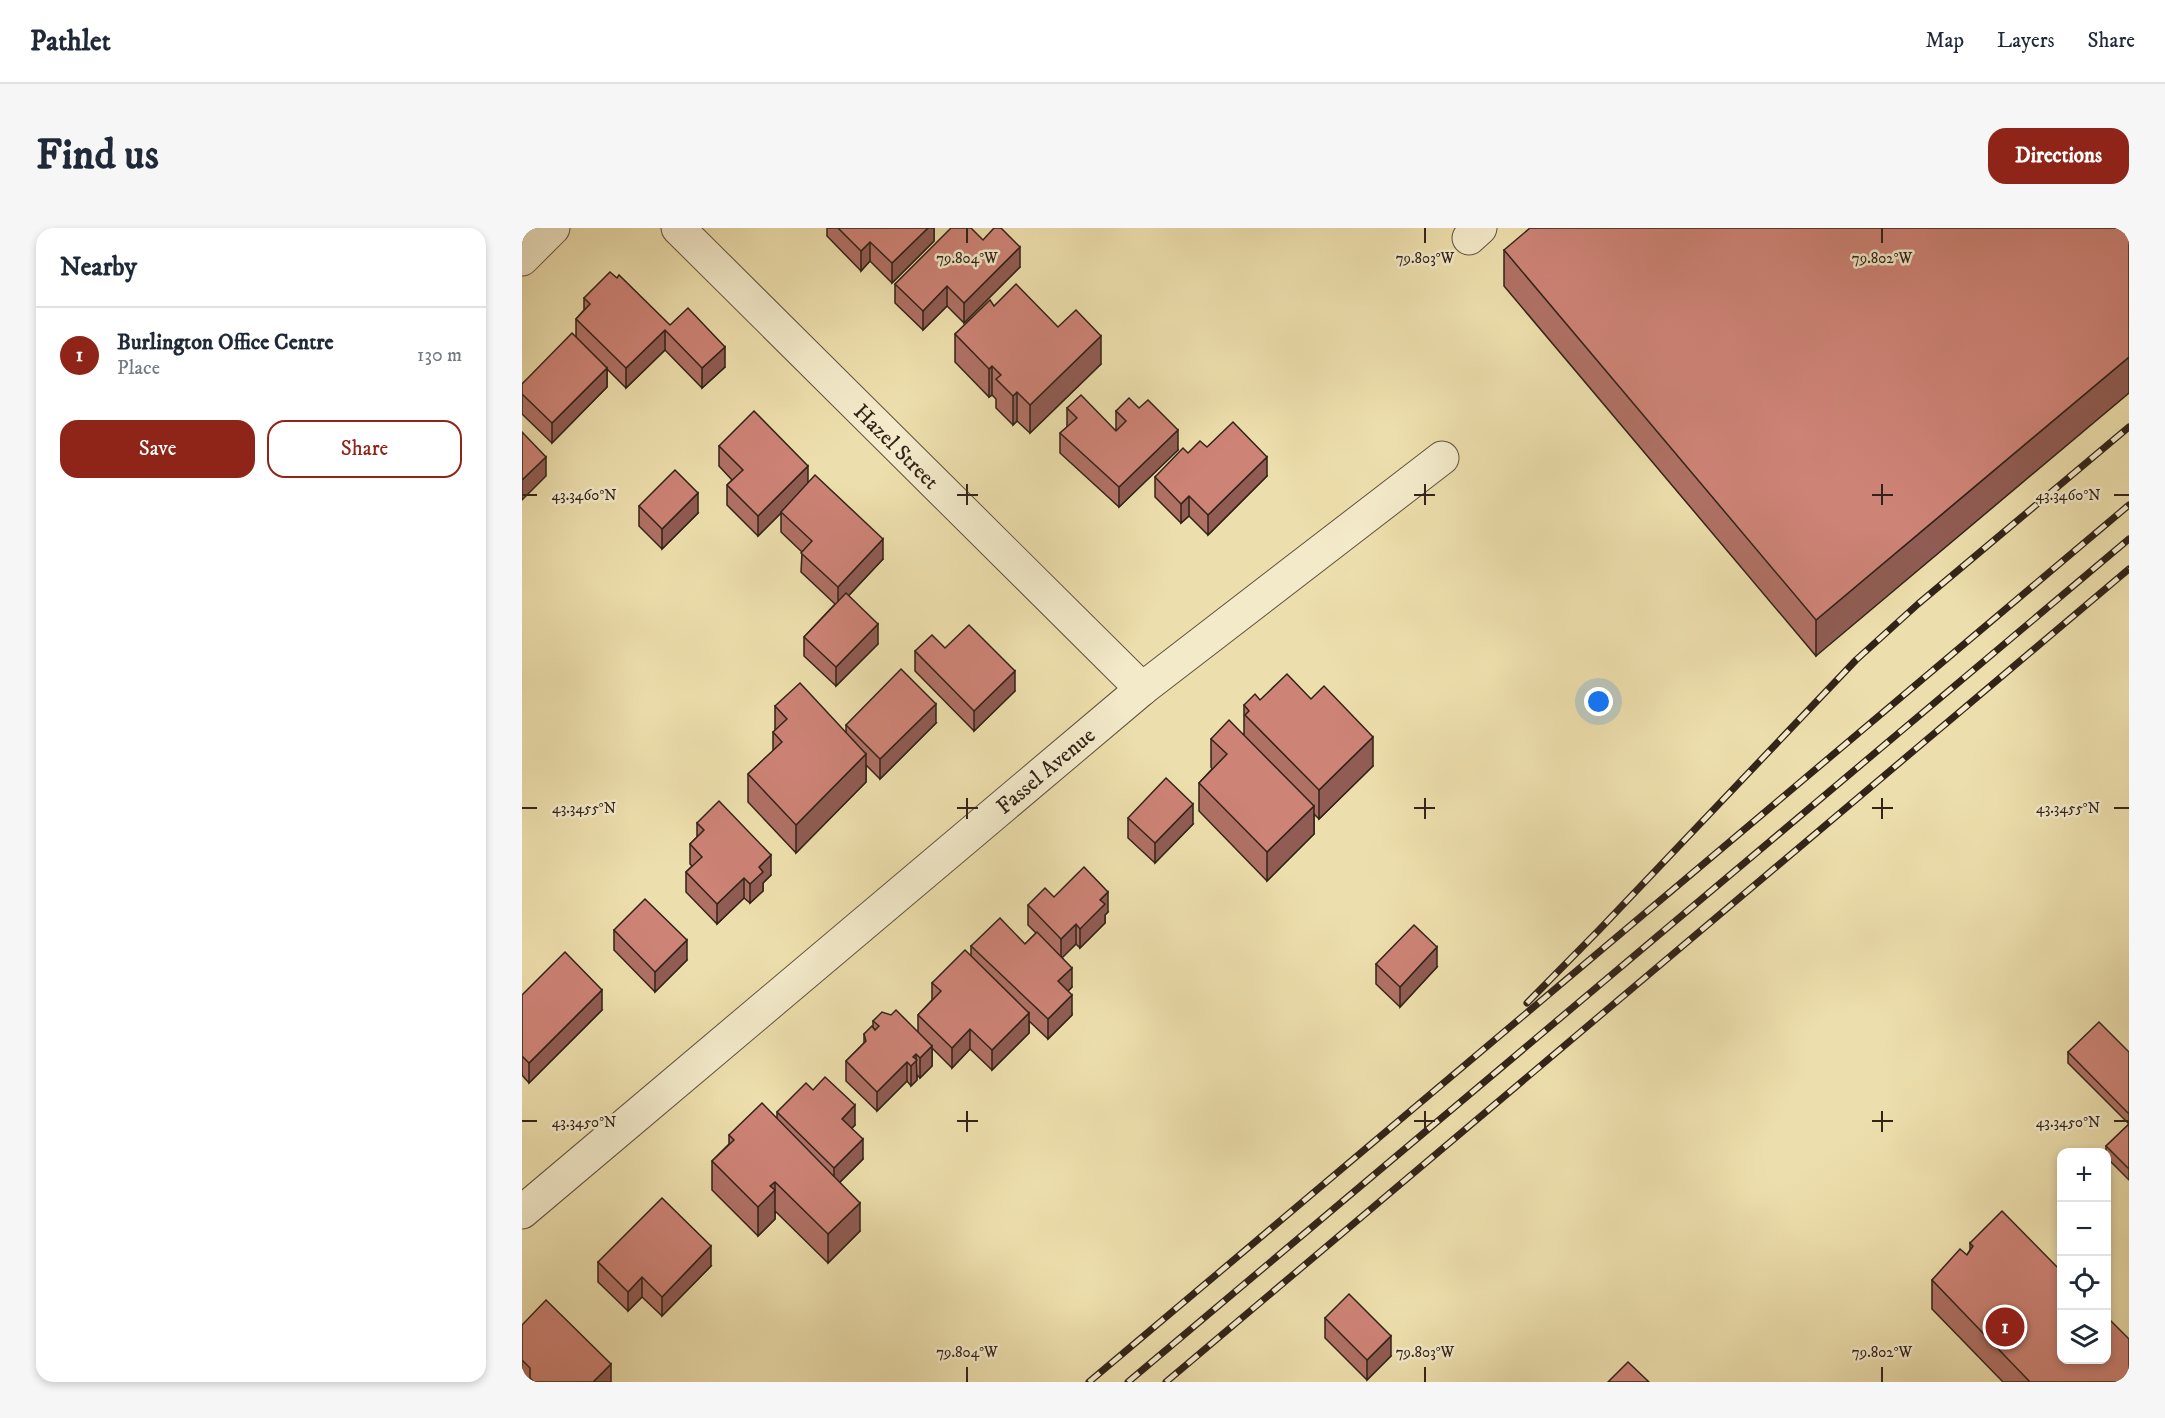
<!DOCTYPE html>
<meta charset="utf-8">
<style>
:root{--surface:#fff;--page:#f6f6f7;--text:#1f2937;--muted:#747a83;--line:#e0e1e3;--accent:#8f2418}
body{margin:0;font-family:"IM FELL DW Pica",serif;background:var(--page);color:var(--text)}
.controls{position:absolute;right:18px;bottom:18px;display:grid;overflow:hidden;border-radius:12px;box-shadow:0 3px 9px #0003}
.controls button{width:54px;height:54px;display:grid;place-items:center;padding:0;border:0;border-bottom:2px solid var(--line);background:var(--surface);color:var(--text);font:30px sans-serif}
.you{position:absolute;left:1077px;top:474px;width:21px;height:21px;margin:-15px;border:4px solid #fff;border-radius:50%;background:#1a73e8;box-shadow:0 0 0 9px #1a73e833}
.badge{display:grid;place-items:center;width:39px;height:39px;border-radius:50%;background:var(--accent);color:#fff;font-size:20px;font-weight:700}
.pin{position:absolute;translate:-50% -50%;border:3px solid #fff;box-shadow:0 2px 6px #0006}
.list{margin:0;padding:0;list-style:none}
h2{display:flex;justify-content:space-between;align-items:center;height:78px;margin:0;padding:0 24px;font-size:26px}
h2 small{font-size:20px;font-weight:400;color:var(--muted)}
.list li{display:grid;grid-template-columns:39px 1fr auto;gap:18px;align-items:center;box-sizing:border-box;height:96px;padding:0 24px;border-top:2px solid var(--line)}
.list b{display:block;font-size:22px;white-space:nowrap}
.list p{margin:0;font-size:20px;white-space:nowrap;color:var(--muted)}
.list em{font-size:20px;font-style:normal;color:var(--muted)}
.actions{display:flex;gap:12px;padding:18px 24px}
.actions a{flex:1;padding:14px 0;border:2px solid var(--accent);border-radius:18px;text-align:center;font-size:21px;color:var(--accent)}
.actions .main{background:var(--accent);color:#fff}
.icon{flex:none;width:33px;height:33px;fill:none;stroke:currentColor;stroke-width:2;stroke-linecap:round;stroke-linejoin:round}
.map{position:relative;flex:none;width:1607px;height:1154px;overflow:hidden;border-radius:18px}
header{display:flex;align-items:center;gap:36px;box-sizing:border-box;height:84px;padding:0 30px;background:var(--surface);border-bottom:2px solid var(--line)}
header strong{font-size:28px}
nav{display:flex;gap:33px;margin-inline-start:auto;font-size:21px}
.intro{display:flex;align-items:center;justify-content:space-between;box-sizing:border-box;height:144px;padding:0 36px}
h1{margin:0;font-size:42px}
.button{padding:15px 27px;border-radius:18px;background:var(--accent);color:#fff;font-size:21px;font-weight:700}
main{display:flex;gap:36px;padding:0 36px}
aside{flex:1;background:var(--surface);border-radius:18px;box-shadow:0 3px 9px #0003}
.map>svg:first-child{display:block}
.lines{fill:none;stroke-linecap:round;stroke-linejoin:round}
.minor-casing{stroke:#61523e;stroke-width:35}
.minor{stroke:#f3eaca;stroke-width:33}
.rail-casing{stroke:#322319;stroke-width:7}
.rail{stroke:#f3eaca;stroke-width:4.5;stroke-dasharray:14;stroke-linecap:butt}
.wall{fill:#b07165;stroke:#322319;stroke-width:1.5}
.shaded-wall{fill:#905c53;stroke:#322319;stroke-width:1.5}
.building{fill:#cd8376;stroke:#322319;stroke-width:1.5}
.ticks{fill:none;stroke:#322319;stroke-width:2}
.labels{text-anchor:middle;stroke-width:5;stroke-linejoin:round;paint-order:stroke}
.street-label{font-size:22px;fill:#322319;stroke:#f3eaca}
.ticks-label{font-size:15px;text-anchor:middle;fill:#322319;stroke:#f3eaca;stroke-width:5;stroke-linejoin:round;paint-order:stroke}
</style>
<header>
<strong>Pathlet</strong>
<nav><a>Map</a><a>Layers</a><a>Share</a></nav>
</header>
<div class="intro"><h1>Find us</h1><a class="button">Directions</a></div>
<main>
<aside>
<h2>Nearby<small></small></h2>
<ul class="list">
<li><span class="badge">1</span><div><b>Burlington Office Centre</b><p>Place</p></div><em>130 m</em></li>
</ul>
<div class="actions"><a class="main">Save</a><a>Share</a></div>
</aside>
<div class="map">
<svg width="1607" height="1154" viewBox="0 0 1607 1154">
<rect width="100%" height="100%" fill="#eddfad"/>
<filter id="stains"><feTurbulence type="fractalNoise" baseFrequency=".00333" numOctaves="4"/><feColorMatrix values="0 0 0 0 .2 0 0 0 0 .09 0 0 0 0 .02 0 0 0 .5 -.17"/></filter>
<radialGradient id="worn" r=".72"><stop offset=".6" stop-color="#630" stop-opacity="0"/><stop offset="1" stop-color="#630" stop-opacity=".3"/></radialGradient>
<g class="lines">
<defs>
<g id="minor">
<path d="M156 0 620 461"/>
<path d="M947 10 958 0"/>
<path d="M0 31 31 0"/>
<path d="M0 984 620 461 920 230"/>
</g>
</defs>
<use href="#minor" class="minor-casing"/>
<use href="#minor" class="minor"/>
<defs>
<g id="rail">
<path d="M1005 775 1077 702 1334 432 1396 376 1607 199"/>
<path d="M567 1154 1607 277"/>
<path d="M606 1154 1607 311"/>
<path d="M644 1154 1607 341"/>
</g>
</defs>
<use href="#rail" class="rail-casing"/>
<use href="#rail" class="rail"/>
</g>
<g class="wall">
<path d="M305 0H412V13L370 55 348 33 339 43 305 8Z"/>
<path d="M1607 0 1294 428 982 58V22Z"/>
<path d="M461 12 498 39 442 95 425 78 401 102 373 75V56Z"/>
<path d="M62 70 148 97 203 139 180 160 143 122 104 160 85 141V159L30 215 0 186V156L54 109V91L62 82Z"/>
<path d="M472 78 536 99 579 136 508 205 495 193 491 197 474 180V171L470 167 467 169 433 134V106Z"/>
<path d="M545 180 594 203V183L656 222 597 279 538 225V205L545 199Z"/>
<path d="M197 218 286 255 361 331 326 368 356 416 314 458 282 428V409L313 376 279 344 280 324 259 304V285L236 308 205 277V257L210 252 197 238Z"/>
<path d="M685 219 745 248 686 307 667 288 659 295 633 269V249L666 225Z"/>
<path d="M117 278 176 285 140 321 117 298Z"/>
<path d="M423 420 493 463 452 503 393 443V423Z"/>
<path d="M738 472 851 538 797 591 792 586V606L745 653 677 583V555L690 541 689 539V511L722 506V477Z"/>
<path d="M253 478 324 505V497L414 495 358 551 344 537V554L274 625 226 574V546L251 523V504L253 503Z"/>
<path d="M606 590 671 596 633 635 606 610Z"/>
<path d="M175 595 249 647 241 655V663L228 675 222 670 195 696 164 664V644L170 638 168 636V616L175 609Z"/>
<path d="M532 669 586 684 583 687V695L558 720 554 716 540 729 550 759 546 763 550 787 526 811 507 793V805L470 842 448 821 430 840 410 820V838L398 850 395 847V852L389 858 385 853 355 883 324 853V833L342 815V806L351 800V793L396 804V787L410 772V755L449 727V718L503 716 514 705 506 697V677Z"/>
<path d="M92 702 165 732 133 764 92 722Z"/>
<path d="M854 736 915 739 878 779 854 756Z"/>
<path d="M0 767 80 782 7 855 0 847Z"/>
<path d="M1546 824H1607V952L1584 929V918L1607 896 1546 835Z"/>
<path d="M291 862 333 897 330 900 341 931 318 954 338 1003 306 1035 253 983V991L236 1008 190 962V933L207 916V907L255 891V884Z"/>
<path d="M1448 1015 1607 1154H1481L1410 1081V1052L1445 1027 1448 1022Z"/>
<path d="M76 1034 189 1038 140 1088 120 1069 106 1083 76 1054Z"/>
<path d="M803 1090 869 1128 845 1152 803 1110Z"/>
<path d="M0 1097 89 1154H2L0 1152Z"/>
</g>
<g class="shaded-wall">
<path d="M406 0H412V13L370 55V35Z"/>
<path d="M348 14V33L339 43V23Z"/>
<path d="M498 19V39L442 95V75Z"/>
<path d="M425 58V78L401 102V83Z"/>
<path d="M143 102V122L104 160V140Z"/>
<path d="M579 108V136L508 205V177Z"/>
<path d="M203 119V139L180 160V140Z"/>
<path d="M1607 129V165L1294 428V392Z"/>
<path d="M470 138V167L467 169V141Z"/>
<path d="M85 140V159L30 215V195Z"/>
<path d="M495 164V193L491 197V168Z"/>
<path d="M656 202V222L597 279V259Z"/>
<path d="M24 229V248L0 272V252Z"/>
<path d="M745 229V248L686 307V287Z"/>
<path d="M286 238V258L259 284V285L236 308V288Z"/>
<path d="M176 265V285L140 321V301Z"/>
<path d="M667 268V288L659 295V276Z"/>
<path d="M361 311V331L316 379V359Z"/>
<path d="M356 396V416L314 458V439Z"/>
<path d="M493 443V463L452 503V483Z"/>
<path d="M414 476V495L358 551V531Z"/>
<path d="M851 509V538L797 591V562Z"/>
<path d="M344 526V554L274 625V597Z"/>
<path d="M671 576V596L633 635V615Z"/>
<path d="M792 578V606L745 653V624Z"/>
<path d="M249 627V647L241 655V663L228 675V656L237 639Z"/>
<path d="M222 650V670L195 696V676Z"/>
<path d="M586 664V684L583 687V695L558 720V701L578 672Z"/>
<path d="M554 696V716L539 731V711Z"/>
<path d="M165 712V732L133 764V744Z"/>
<path d="M915 719V739L878 779V759Z"/>
<path d="M550 740V759L536 773V753Z"/>
<path d="M80 762V782L7 855V835Z"/>
<path d="M550 767V787L526 811V791Z"/>
<path d="M507 785V805L470 842V822Z"/>
<path d="M448 801V821L430 840V820Z"/>
<path d="M410 818V838L398 850V830Z"/>
<path d="M394 826 395 852 389 858V838L391 829Z"/>
<path d="M385 834V853L355 883V864Z"/>
<path d="M333 877V897L320 910V891Z"/>
<path d="M341 911V931L312 960V940Z"/>
<path d="M253 954V991L236 1008V979L248 958Z"/>
<path d="M338 975V1003L306 1035V1006Z"/>
<path d="M189 1018V1038L140 1088V1069Z"/>
<path d="M120 1049V1069L106 1083V1064Z"/>
<path d="M869 1108V1128L845 1152V1132Z"/>
<path d="M89 1136V1154H71Z"/>
</g>
<g class="building">
<path d="M316 0H406L370 35 348 14 339 23Z"/>
<path d="M429 0H449L461 12 472 0H479L498 19 442 75 425 58 401 83 373 56Z"/>
<path d="M1008 0H1607V129L1294 392 982 22Z"/>
<path d="M88 44 95 50 97 47 148 97 166 80 203 119 180 140 143 102 104 140 54 91 68 76 62 70Z"/>
<path d="M494 56 536 99 554 82 579 108 508 177 495 164 491 168 474 151 479 147 470 138 467 141 433 106 468 72 472 78Z"/>
<path d="M50 105 85 140 30 195 0 166V156Z"/>
<path d="M559 167 594 203 604 193 594 183 607 170 617 180 626 172 656 202 597 259 538 205 555 190 545 180Z"/>
<path d="M232 183 286 238 236 288 205 257 221 242 197 218Z"/>
<path d="M711 194 745 229 686 287 667 268 659 276 633 249 661 220 666 225 678 213 685 219Z"/>
<path d="M0 204 24 229 0 252Z"/>
<path d="M153 242 176 265 140 301 117 278Z"/>
<path d="M293 247 361 311 316 359 279 325 290 313 259 284Z"/>
<path d="M324 365 356 396 314 439 282 409Z"/>
<path d="M447 397 493 443 452 483 393 423 410 407 423 420Z"/>
<path d="M379 441 414 476 358 531 324 497Z"/>
<path d="M765 446 789 471 802 458 851 509 797 562 723 487 727 483 722 477 733 466 738 472Z"/>
<path d="M278 455 344 526 274 597 226 546 260 514 251 504 265 491 253 478Z"/>
<path d="M707 492 792 578 745 624 677 555 705 526 689 511Z"/>
<path d="M644 550 671 576 633 615 606 590Z"/>
<path d="M197 573 249 627 237 639 241 644 228 656 222 650 195 676 164 644 180 629 168 616 182 602 175 595Z"/>
<path d="M562 639 586 664 578 672 583 676 558 701 554 696 539 711 506 677 523 660 532 669Z"/>
<path d="M123 671 165 712 133 744 92 702Z"/>
<path d="M478 690 503 716 515 704 550 740 536 753 550 767 526 791 449 718Z"/>
<path d="M892 697 915 719 878 759 854 736Z"/>
<path d="M443 722 507 785 470 822 448 801 430 820 396 787 419 763 410 755Z"/>
<path d="M43 724 80 762 7 835 0 828V767Z"/>
<path d="M374 782 410 818 398 830 394 826 391 829 395 832 389 838 385 834 355 864 324 833 344 813 342 806 350 798 353 802 357 798 351 793 360 784 369 787Z"/>
<path d="M1577 794 1607 824V886L1546 824Z"/>
<path d="M303 849 333 877 320 891 341 911 312 940 255 884 284 855 291 862Z"/>
<path d="M240 875 338 975 306 1006 253 954 248 958 253 962 236 979 190 933 212 912 207 907Z"/>
<path d="M1607 896V941L1584 918Z"/>
<path d="M140 970 189 1018 140 1069 120 1049 106 1064 76 1034Z"/>
<path d="M1480 983 1539 1043V1131H1584V1088L1607 1111V1154H1508L1410 1052 1438 1021 1445 1027 1451 1018 1448 1015Z"/>
<path d="M827 1066 869 1108 845 1132 803 1090Z"/>
<path d="M24 1072 89 1136 71 1154H12L8 1150V1140L0 1132V1097Z"/>
<path d="M1106 1134 1127 1154H1086Z"/>
</g>
<path class="ticks" d="M445 0V15M903 0V15M1360 0V15M445 256V277M903 256V277M1360 256V277M0 267H15M435 267H456M892 267H913M1350 267H1371M1592 267H1607M445 570V591M903 570V591M1360 570V591M0 580H15M435 580H456M892 580H913M1350 580H1371M1592 580H1607M445 883V904M903 883V904M1360 883V904M0 893H15M435 893H456M892 893H913M1350 893H1371M1592 893H1607M445 1139V1154M903 1139V1154M1360 1139V1154"/>
<g class="labels">
<g class="street-label">
<text transform="translate(375 218) rotate(45)" y="8">Hazel Street</text>
<text transform="translate(523 542) rotate(-40)" y="8">Fassel Avenue</text>
</g>
</g>
<g class="ticks-label">
<text x="445" y="35">79.804°W</text>
<text x="903" y="35">79.803°W</text>
<text x="1360" y="35">79.802°W</text>
<text x="62" y="272">43.3460°N</text>
<text x="1546" y="272">43.3460°N</text>
<text x="62" y="585">43.3455°N</text>
<text x="1546" y="585">43.3455°N</text>
<text x="62" y="899">43.3450°N</text>
<text x="1546" y="899">43.3450°N</text>
<text x="445" y="1129">79.804°W</text>
<text x="903" y="1129">79.803°W</text>
<text x="1360" y="1129">79.802°W</text>
</g>
<rect width="100%" height="100%" filter="url(#stains)"/>
<rect width="100%" height="100%" fill="url(#worn)"/>
</svg>
<div class="controls">
<button>+</button>
<button>−</button>
<button><svg class="icon" aria-label="locate" viewBox="0 0 24 24"><circle cx="12" cy="12" r="6"/><path d="M12 2v4M12 18v4M2 12h4M18 12h4"/></svg></button>
<button><svg class="icon" aria-label="layers" viewBox="0 0 24 24"><path d="M12 4l9 5-9 5-9-5zM3 14l9 5 9-5"/></svg></button>
</div>
<div class="you"></div>
<div class="pin badge" style="left:1483px;top:1099px">1</div>
</div>
</main>
